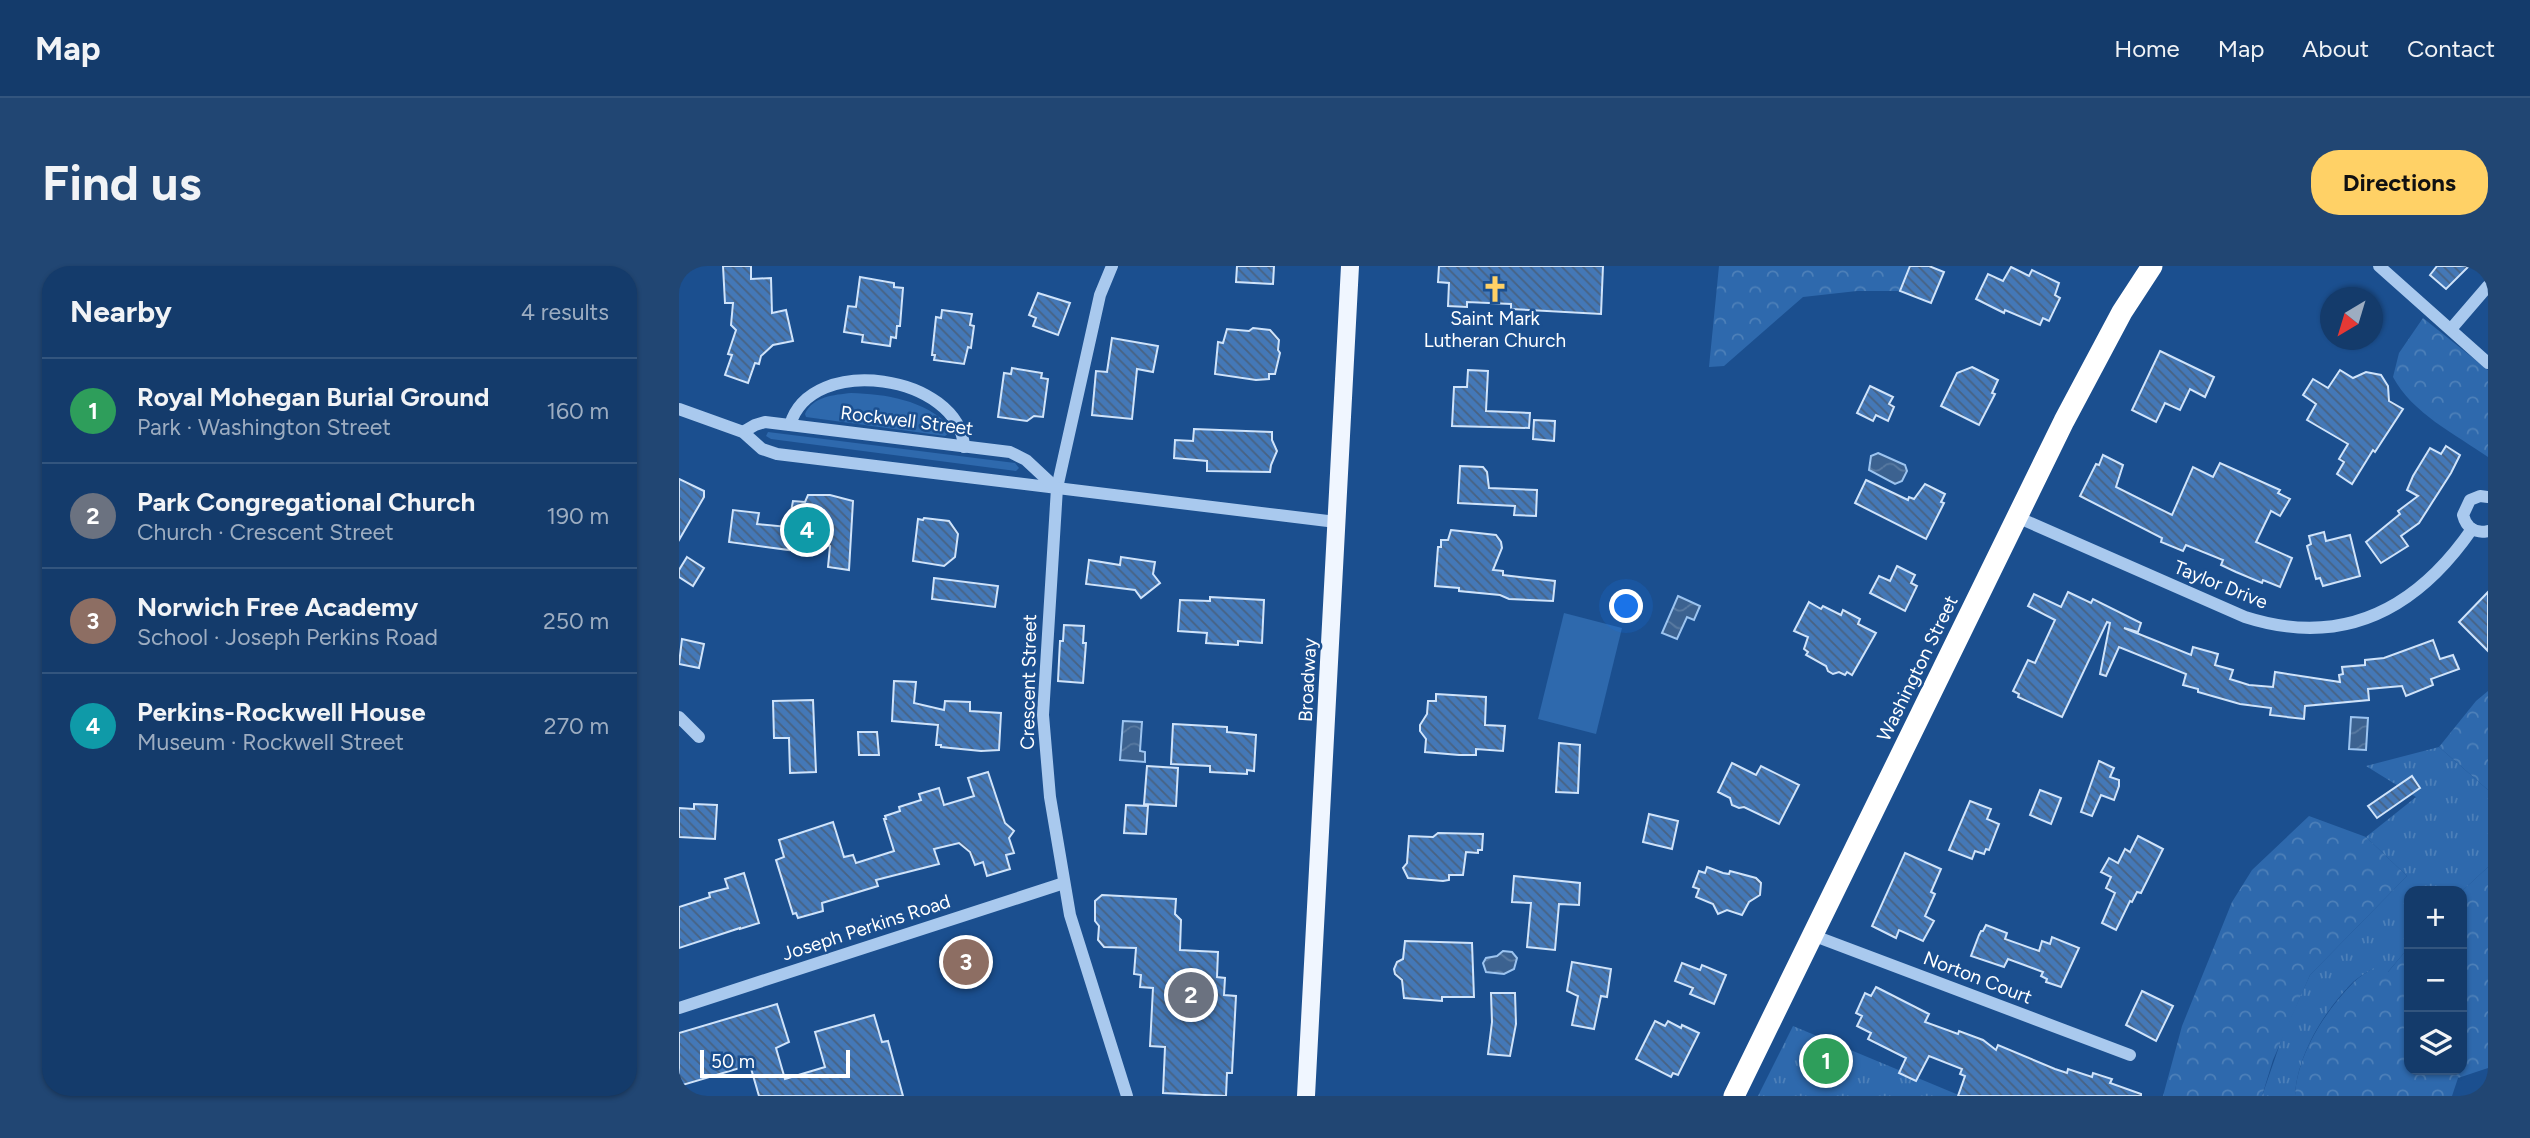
<!DOCTYPE html>
<meta charset="utf-8">
<style>
:root{--surface:#143b6b;--page:#214673;--text:#f1f3f6;--muted:#9dadc1;--line:#33557e;--accent:#ffd166}
body{margin:0;font-family:Figtree,sans-serif;background:var(--page);color:var(--text)}
.controls{position:absolute;right:21px;bottom:21px;display:grid;overflow:hidden;border-radius:14px;box-shadow:0 2px 5px #0004}
.controls button{width:63px;height:63px;display:grid;place-items:center;padding:0;border:0;border-bottom:2px solid var(--line);background:var(--surface);color:var(--text);font:35px sans-serif}
.compass{position:absolute;left:1641px;top:21px;width:63px;height:63px;border-radius:50%;background:var(--surface);box-shadow:0 2px 5px #0004;rotate:218deg}
.scale{position:absolute;left:21px;bottom:18px;width:150px;box-sizing:border-box;padding-left:7px;border:4px solid #fff;border-top:0;font-size:19px;line-height:24px;white-space:nowrap;color:#fff;-webkit-text-stroke:5px #1b4f8f;paint-order:stroke}
.you{position:absolute;left:948px;top:341px;width:24px;height:24px;margin:-18px;border:5px solid #fff;border-radius:50%;background:#1a73e8;box-shadow:0 0 0 10px #1a73e833}
.badge{display:grid;place-items:center;width:46px;height:46px;border-radius:50%;background:var(--accent);color:#fff;font-size:23px;font-weight:700}
.pin{position:absolute;translate:-50% -50%;border:4px solid #fff;box-shadow:0 2px 7px #0006}
.list{margin:0;padding:0;list-style:none}
h2{display:flex;justify-content:space-between;align-items:center;height:91px;margin:0;padding:0 28px;font-size:30px}
h2 small{font-size:23px;font-weight:400;color:var(--muted)}
.list li{display:grid;grid-template-columns:46px 1fr auto;gap:21px;align-items:center;box-sizing:border-box;height:105px;padding:0 28px;border-top:2px solid var(--line)}
.list b{display:block;font-size:26px;white-space:nowrap}
.list p{margin:0;font-size:23px;white-space:nowrap;color:var(--muted)}
.list em{font-size:23px;font-style:normal;color:var(--muted)}
.icon{flex:none;width:38px;height:38px;fill:none;stroke:currentColor;stroke-width:2;stroke-linecap:round;stroke-linejoin:round}
.map{position:relative;flex:none;width:1809px;height:830px;overflow:hidden;border-radius:28px}
header{display:flex;align-items:center;gap:42px;box-sizing:border-box;height:98px;padding:0 35px;background:var(--surface);border-bottom:2px solid var(--line)}
header strong{font-size:33px}
nav{display:flex;gap:38px;margin-inline-start:auto;font-size:24px}
.intro{display:flex;align-items:center;justify-content:space-between;box-sizing:border-box;height:168px;padding:0 42px}
h1{margin:0;font-size:49px}
.button{padding:18px 32px;border-radius:28px;background:var(--accent);color:#111;font-size:24px;font-weight:700}
main{display:flex;gap:42px;padding:0 42px}
aside{flex:1;background:var(--surface);border-radius:28px;box-shadow:0 2px 5px #0004}
.map>svg:first-child{display:block}
.forest{fill:url(#forest-crowns)}
.park{fill:url(#park-tufts)}
.garden{fill:#2e69ad}
.water{fill:url(#water-waves);stroke:#9cc4f0;stroke-width:2}
.building{fill:url(#building-back-hatch);stroke:#cfe3fa;stroke-width:2}
.lines{fill:none;stroke-linecap:round;stroke-linejoin:round}
.minor{stroke:#a9c9ee;stroke-width:12}
.major{stroke:#f0f6ff;stroke-width:18}
.highway{stroke:#fff;stroke-width:21}
.labels{text-anchor:middle;stroke-width:5;stroke-linejoin:round;paint-order:stroke}
.poi-label{font-size:19px;fill:#fff;stroke:#1b4f8f}
.street-label{font-size:19px;fill:#fff;stroke:#1b4f8f}
</style>
<header>
<strong>Map</strong>
<nav><a>Home</a><a>Map</a><a>About</a><a>Contact</a></nav>
</header>
<div class="intro"><h1>Find us</h1><a class="button">Directions</a></div>
<main>
<aside>
<h2>Nearby<small>4 results</small></h2>
<ul class="list">
<li><span class="badge" style="background:#2e9e5b">1</span><div><b>Royal Mohegan Burial Ground</b><p>Park · Washington Street</p></div><em>160 m</em></li>
<li><span class="badge" style="background:#6b7280">2</span><div><b>Park Congregational Church</b><p>Church · Crescent Street</p></div><em>190 m</em></li>
<li><span class="badge" style="background:#8d6e63">3</span><div><b>Norwich Free Academy</b><p>School · Joseph Perkins Road</p></div><em>250 m</em></li>
<li><span class="badge" style="background:#0f9aa8">4</span><div><b>Perkins-Rockwell House</b><p>Museum · Rockwell Street</p></div><em>270 m</em></li>
</ul>
</aside>
<div class="map">
<svg width="1809" height="830" viewBox="0 0 1809 830">
<defs>
<pattern id="forest-crowns" width="20" height="18" patternUnits="userSpaceOnUse" patternTransform="scale(1.75)"><rect width="20" height="18" fill="#2e69ad"/><path d="M2 6a3 3 0 1 1 6 0M12 15a3 3 0 1 1 6 0" fill="none" stroke="#4d80b9"/></pattern>
<pattern id="park-tufts" width="24" height="20" patternUnits="userSpaceOnUse" patternTransform="scale(1.75)"><rect width="24" height="20" fill="#2e69ad"/><path d="M3 7l-1-3M5 7V3M7 7l1-3M15 17l-1-3M17 17v-4M19 17l1-3" fill="none" stroke="#4d80b9"/></pattern>
<pattern id="water-waves" width="16" height="10" patternUnits="userSpaceOnUse" patternTransform="scale(1.75)"><rect width="16" height="10" fill="#3c6290"/><path d="M0 5q4-4 8 0t8 0" fill="none" stroke="#597aa1"/></pattern>
<pattern id="building-back-hatch" width="6" height="6" patternUnits="userSpaceOnUse" patternTransform="scale(1.75)"><rect width="6" height="6" fill="#4478b7"/><path d="M-1 5l2 2M0 0l6 6M5-1l2 2" fill="none" stroke="#486282"/></pattern>
</defs>
<rect width="100%" height="100%" fill="#1b4f8f"/>
<g class="forest">
<path d="M1040 0H1231L1221 25H1178L1124 31 1045 100 1030 101Z"/>
<path d="M1744 52 1809 104V191C1776 168 1733 147 1714 111L1720 87Z"/>
<path d="M1809 425V524L1760 481 1797 435Z"/>
<path d="M1630 550 1687 571 1728 610 1631 709 1594 794 1583 830H1484L1503 760 1553 636 1573 604Z"/>
<path d="M1809 601V802L1779 812 1773 830H1616C1618 788 1647 744 1675 716 1682 709 1693 704 1701 696L1709 706 1730 681V804H1783V625Z"/>
</g>
<g class="park">
<path d="M1760 481 1809 524V601L1783 625H1730V675L1728 677 1730 681 1708 707 1701 697C1693 704 1682 709 1674 716 1646 744 1618 788 1616 830H1583L1604 769 1631 709 1728 610 1687 571 1737 531 1687 500Z"/>
<path d="M1114 760 1282 830H1079Z"/>
</g>
<g class="garden">
<path d="M172 127C207 128 245 134 271 160V166L266 170 127 151 126 148C134 130 155 129 172 127Z"/>
<path d="M89 166 336 197 340 202 337 205 92 173 87 170Z"/>
<path d="M885 347 943 362 917 468 859 453Z"/>
</g>
<g class="water">
<path d="M1199 187 1226 199 1228 205 1223 215 1216 218 1190 204 1192 190Z"/>
<path d="M999 330 1021 340 1015 354 1008 351 998 373 983 367Z"/>
<path d="M1672 451 1689 452 1687 484 1670 483Z"/>
<path d="M444 455 463 456 461 485 466 486V496L441 494Z"/>
<path d="M824 685 833 686 838 692 835 703 825 708 807 706 804 697 807 692 818 690Z"/>
</g>
<g class="building">
<path d="M44 0H72V13L92 12 93 47 107 44 114 75 94 79 82 90 80 98 76 97 69 117 46 109 53 89 49 88 57 64 52 59 54 37H46Z"/>
<path d="M558 0H595L594 18 557 16Z"/>
<path d="M760 0H924L922 48 832 43V38L788 36V41L769 40 770 17 759 16Z"/>
<path d="M1231 0H1250L1265 6 1252 37 1221 25Z"/>
<path d="M1758 0H1790L1767 23 1751 9Z"/>
<path d="M1332 1 1350 10 1353 4 1380 17 1376 29 1381 32 1370 55 1364 52 1361 59 1326 44 1325 47 1297 33 1309 8 1324 15Z"/>
<path d="M181 11 215 17V21L224 22 221 60H218L217 72 212 71 211 80 183 76 184 69 165 66 169 40 177 41Z"/>
<path d="M359 27 391 37 379 69 354 60 357 52 350 49Z"/>
<path d="M263 44 293 48 291 59 295 60 292 82 289 81 285 98 255 94 256 89H253L257 51 262 52Z"/>
<path d="M574 62 591 64 600 74 599 84 601 87 596 108H590V113L577 114 536 108 539 76 544 77 548 63 570 65Z"/>
<path d="M433 72 479 80 474 106 458 103 453 153 413 149 417 105 428 106Z"/>
<path d="M1481 85 1535 111 1526 131 1511 123 1501 144 1486 137 1477 156 1453 144Z"/>
<path d="M1293 101 1319 114 1313 127 1316 128 1300 159 1262 140 1278 107Z"/>
<path d="M333 102 363 107 362 112 369 113 364 151 355 150 348 155 319 151 325 107 332 108Z"/>
<path d="M789 104 809 105 807 145 851 147 850 162 773 160 775 121H788Z"/>
<path d="M1661 104 1674 112 1687 106 1702 109 1709 120 1710 135 1724 143 1696 186 1694 184 1673 218 1658 208 1665 196 1660 193 1669 178 1628 154 1637 138 1624 129 1634 113 1649 122Z"/>
<path d="M1191 120 1214 131 1210 138 1215 141 1209 155 1197 149 1194 155 1178 147Z"/>
<path d="M855 154 876 155 875 175 854 173Z"/>
<path d="M515 163 593 166V174L598 185 592 199 591 206 528 205V195L495 192 496 174 514 175Z"/>
<path d="M1767 180 1781 189 1772 207 1740 257 1722 270 1729 280 1702 297 1687 276 1721 248 1719 245 1739 230 1728 224 1734 210 1751 182 1762 188Z"/>
<path d="M1424 189 1444 199 1437 221 1493 249 1514 201 1534 211 1541 197 1601 224 1599 227 1611 233 1601 250 1592 245 1577 276 1613 292 1601 321 1584 314 1583 317 1557 306 1542 299 1544 294 1507 279 1504 285 1482 276 1483 272 1401 230 1417 198 1420 199Z"/>
<path d="M781 200 804 201 808 206 810 222 858 224 857 250 835 249 836 240 779 237Z"/>
<path d="M0 213 25 225V231L0 274Z"/>
<path d="M1187 214 1229 234 1230 231 1235 233 1246 218 1266 228 1262 236 1265 237 1247 273 1176 237Z"/>
<path d="M129 229H151L174 235 170 304 149 301 151 280 111 275 110 284 50 276 54 244 80 247 78 258 109 261 114 235 126 236Z"/>
<path d="M245 252 270 255 279 268 276 291 265 300 234 295 239 253 244 254Z"/>
<path d="M772 264 817 269 822 276 823 282 814 304 824 305V309L876 315 874 335 830 333 821 329 780 325V322L756 320 759 281H762V274H769Z"/>
<path d="M1645 266 1647 275 1671 269 1681 310 1644 320 1641 312 1637 313 1628 280 1632 278 1630 270Z"/>
<path d="M8 291 25 302 14 320 0 311V304Z"/>
<path d="M442 291 476 296 474 308 481 317 462 332 456 324 407 318 410 294 441 299Z"/>
<path d="M1218 300 1236 309 1232 317 1238 320 1226 345 1191 327 1200 310 1211 315Z"/>
<path d="M255 312 319 320 316 341 253 333Z"/>
<path d="M1389 326 1412 337 1414 333 1462 357 1459 366 1445 362 1512 389 1514 381 1539 388 1536 399 1554 404 1551 413 1570 419 1594 421 1596 406 1661 416 1660 409 1664 408 1663 401 1686 399V394L1705 392 1754 374 1761 393 1774 389 1780 403 1752 413 1754 419 1727 430 1723 420 1689 423 1690 434 1626 440 1625 453 1591 449 1592 442 1561 438 1519 426V423L1504 419 1507 408 1440 381 1427 410 1421 408 1431 357 1428 356 1383 451 1339 431 1340 428 1334 425 1349 394 1356 397 1376 354 1349 340 1355 328 1382 341Z"/>
<path d="M1809 326V385L1780 356Z"/>
<path d="M531 331 585 334 583 377 559 375V379L527 377 528 367 499 365 501 334 531 335Z"/>
<path d="M1130 336 1142 343 1144 340 1162 349 1164 344 1181 353 1179 358 1197 367 1173 409 1168 406 1166 409 1160 406 1154 408 1149 405 1147 400 1127 389 1129 386 1125 383 1129 371 1115 365Z"/>
<path d="M385 359 405 360 404 377H407L404 417 379 415 381 375H384Z"/>
<path d="M3 373 25 378 20 402 0 398Z"/>
<path d="M215 415 237 416 235 437 265 444 266 435 291 436V445L322 447 320 484 302 485 262 481V479H257L259 459 213 455Z"/>
<path d="M757 428 807 431 806 459 826 460 824 485 797 483V489H780L746 486 747 473 741 465V459L748 448 749 435H757Z"/>
<path d="M134 434 137 506 111 507 110 472H95L94 435Z"/>
<path d="M494 458 548 461V466L577 469 575 505 568 504V508L531 506V500L492 498Z"/>
<path d="M179 466H198L200 489H180Z"/>
<path d="M880 477 901 479 899 527 877 526Z"/>
<path d="M1420 495 1435 502 1431 511 1440 514V520L1435 534 1422 529 1413 550 1402 546Z"/>
<path d="M1053 497 1077 509 1082 500 1120 519 1100 558 1065 541 1060 542 1053 539 1051 532 1039 526Z"/>
<path d="M468 500 499 502 497 540 465 538Z"/>
<path d="M309 506 326 557 335 565 330 572 335 587 327 589 331 603 308 610 304 596 296 599 291 586 280 577 255 583 260 598 197 614 199 620 143 637 144 645 119 652 117 647 114 648 97 594 105 591 100 574 154 556 165 591 174 589 177 597 215 585 205 553H207L206 550 221 545 220 541 242 534 240 528 260 522 265 539 295 530 289 512Z"/>
<path d="M1733 510 1741 522 1698 552 1689 540Z"/>
<path d="M1361 524 1382 532 1372 558 1351 549Z"/>
<path d="M1291 535 1312 543 1308 553 1320 558 1310 584 1307 583 1305 588 1296 585 1293 593 1270 584Z"/>
<path d="M15 538 38 539 36 573 0 571V542L15 543Z"/>
<path d="M447 539 469 540 467 568 445 567Z"/>
<path d="M970 548 999 555 993 583 964 576Z"/>
<path d="M759 567 804 568 803 584H799V587L787 586 784 609H770V614L764 615 729 612 724 602 728 597 730 570 754 571Z"/>
<path d="M1459 570 1484 583 1462 627 1458 626 1453 636 1451 635 1437 664 1423 657 1436 627 1427 622 1432 611 1422 606 1430 592 1439 597 1446 583 1451 586Z"/>
<path d="M1226 587 1262 603 1252 626 1256 628 1246 650 1255 655 1244 675 1220 664 1217 672 1193 660Z"/>
<path d="M1028 601 1044 607 1050 608 1051 605 1077 612 1082 617 1081 629 1070 636 1063 649 1048 644 1039 648 1034 638 1017 631 1020 623 1014 621 1020 605 1026 607Z"/>
<path d="M65 607 80 657 61 663V662L0 682V641L31 631 30 627 49 622 46 613Z"/>
<path d="M835 610 901 617 900 639 880 638 876 684 848 681 852 637 833 636Z"/>
<path d="M423 629 497 633 496 648 502 654 501 684 539 686 538 711 546 712 545 729 557 730 553 807H548L547 830 484 827 486 781 471 780 474 722 461 721 462 709 455 708 457 682 425 681 419 674 420 660 416 655V635Z"/>
<path d="M1307 659 1328 667 1326 673 1360 685 1363 675 1371 678 1373 671 1400 682 1382 721 1367 716 1368 713 1362 710 1364 706 1329 693 1325 701 1292 690 1300 669 1302 665H1304Z"/>
<path d="M726 675 793 677 795 731H763V735L725 732 723 714 716 708 715 703 718 696 724 693Z"/>
<path d="M893 696 932 703 928 731 922 730 915 763 893 759 899 730 888 725Z"/>
<path d="M1003 697 1021 704 1023 699 1047 709 1035 738 1011 728 1014 722 996 715Z"/>
<path d="M1197 721 1250 748 1246 756 1279 768 1280 765 1304 774 1317 784 1319 779 1376 803 1388 807 1389 803 1413 811 1414 807 1433 813 1431 817 1462 828V830H1279L1286 810 1281 808 1283 803 1250 790 1237 815 1220 807 1227 792 1189 773 1192 767 1178 760 1183 750 1177 747 1186 727 1192 730Z"/>
<path d="M1463 725 1494 740 1477 775 1447 759Z"/>
<path d="M812 727H836L837 758 831 790 809 788 813 756Z"/>
<path d="M98 738 110 776 97 782 106 813 146 801 136 766 195 749 203 776 209 775 224 830H80L71 799 0 820V767Z"/>
<path d="M976 755 986 760 989 755 1002 762 1003 759 1020 767 999 809 994 807 992 811 957 793Z"/>
</g>
<g class="lines">
<g class="minor">
<path d="M433 0 421 29 378 222 364 449 371 531 391 649 448 830"/>
<path d="M1700 0 1809 97"/>
<path d="M1772 63 1809 20"/>
<path d="M0 143 64 166 83 183 98 188 657 256"/>
<path d="M111 159C132 86 281 109 285 181"/>
<path d="M64 166 76 159 86 156 331 186 347 194 377 222"/>
<path d="M1809 231 1801 230 1791 234 1784 249C1787 261 1796 268 1809 265"/>
<path d="M1338 251 1566 351C1663 382 1737 344 1793 263"/>
<path d="M0 451 20 471"/>
<path d="M1133 669 1451 789"/>
<path d="M0 742 385 617"/>
</g>
<path class="major" d="M627 830 671 0"/>
<path class="highway" d="M1055 830 1385 155 1443 46 1473 0"/>
</g>
<defs>
<symbol id="church-bare" viewBox="-9 -9 18 18"><path d="M-1.2-6h2.4v3.5h3.3v2.4h-3.3V6h-2.4V-.1h-3.3v-2.4h3.3Z" fill="#ffd166" stroke="#1b4f8f" stroke-width="2.5" paint-order="stroke"/></symbol>
</defs>
<g fill-rule="evenodd">
<use href="#church-bare" x="797" y="4" width="38" height="38"/>
</g>
<g class="labels">
<g class="poi-label">
<text x="816" y="59">Saint Mark<tspan x="816" dy="22">Lutheran Church</tspan></text>
</g>
<g class="street-label">
<text transform="translate(228 154) rotate(7)" y="7">Rockwell Street</text>
<text transform="translate(1542 318) rotate(22)" y="7">Taylor Drive</text>
<text transform="translate(1238 402) rotate(-64)" y="7">Washington Street</text>
<text transform="translate(628 414) rotate(-87)" y="7">Broadway</text>
<text transform="translate(349 416) rotate(-89)" y="7">Crescent Street</text>
<text transform="translate(187 661) rotate(-18)" y="7">Joseph Perkins Road</text>
<text transform="translate(1299 711) rotate(21)" y="7">Norton Court</text>
</g>
</g>
</svg>
<div class="controls">
<button>+</button>
<button>−</button>
<button><svg class="icon" aria-label="layers" viewBox="0 0 24 24"><path d="M12 4l9 5-9 5-9-5zM3 14l9 5 9-5"/></svg></button>
</div>
<svg class="compass" viewBox="-18 -18 36 36"><path d="M0-13l5 13h-10z" fill="#e53935"/><path d="M0 13l5-13h-10z" fill="#9dadc1"/></svg>
<div class="scale">50 m</div>
<div class="you"></div>
<div class="pin badge" style="left:1147px;top:795px;background:#2e9e5b">1</div>
<div class="pin badge" style="left:512px;top:729px;background:#6b7280">2</div>
<div class="pin badge" style="left:287px;top:696px;background:#8d6e63">3</div>
<div class="pin badge" style="left:128px;top:264px;background:#0f9aa8">4</div>
</div>
</main>
